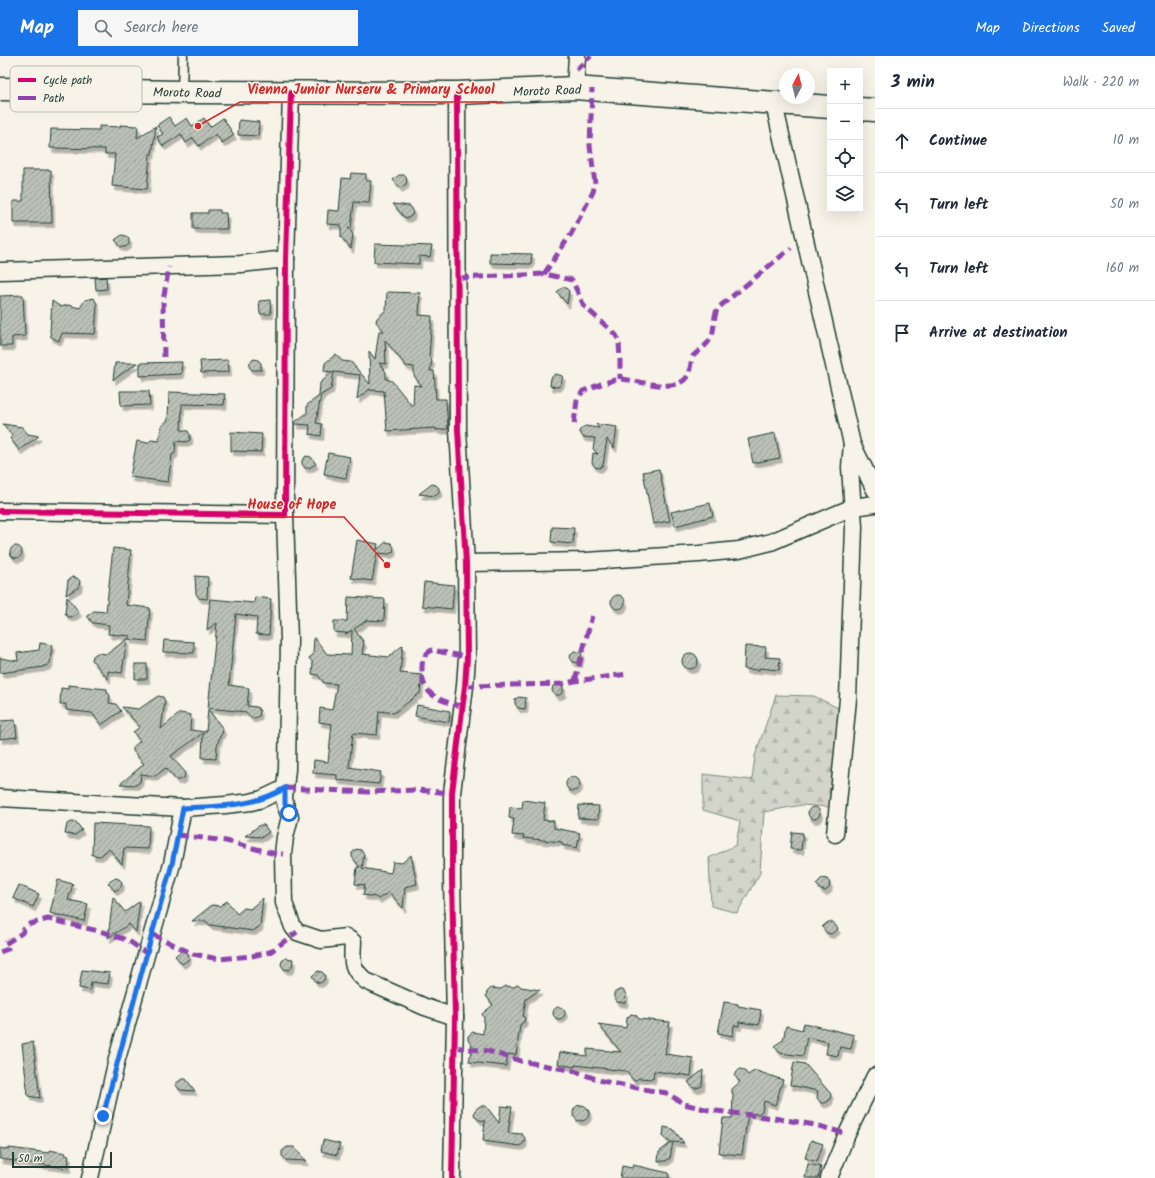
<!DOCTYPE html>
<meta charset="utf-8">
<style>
:root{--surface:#fff;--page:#f6f6f7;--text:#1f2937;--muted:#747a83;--line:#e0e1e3;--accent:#1a73e8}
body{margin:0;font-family:Kalam,sans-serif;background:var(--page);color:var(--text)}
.controls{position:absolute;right:12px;top:12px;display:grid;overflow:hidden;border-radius:0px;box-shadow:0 4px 16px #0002}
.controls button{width:36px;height:36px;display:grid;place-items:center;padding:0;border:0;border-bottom:1px solid var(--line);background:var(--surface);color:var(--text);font:20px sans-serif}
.compass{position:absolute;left:779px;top:12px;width:36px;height:36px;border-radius:50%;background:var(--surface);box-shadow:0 4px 16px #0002;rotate:7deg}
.scale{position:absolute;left:12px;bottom:10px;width:100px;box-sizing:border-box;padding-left:4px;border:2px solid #1f3d34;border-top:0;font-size:11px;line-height:14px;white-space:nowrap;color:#1f3d34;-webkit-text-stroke:3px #f7f3e8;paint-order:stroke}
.stop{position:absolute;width:12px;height:12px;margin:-9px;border:3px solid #1a73e8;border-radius:50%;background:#fff}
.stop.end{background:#1a73e8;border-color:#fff;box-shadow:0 1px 4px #0008}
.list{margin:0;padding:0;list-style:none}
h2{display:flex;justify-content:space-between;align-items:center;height:52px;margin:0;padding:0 16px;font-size:17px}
h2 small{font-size:13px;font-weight:400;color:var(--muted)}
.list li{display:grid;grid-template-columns:26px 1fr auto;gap:12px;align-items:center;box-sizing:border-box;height:64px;padding:0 16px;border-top:1px solid var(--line)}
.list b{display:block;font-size:15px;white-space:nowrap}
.list em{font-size:13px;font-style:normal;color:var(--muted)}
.icon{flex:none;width:22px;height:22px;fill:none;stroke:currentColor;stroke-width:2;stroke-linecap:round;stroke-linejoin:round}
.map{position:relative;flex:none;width:875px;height:1122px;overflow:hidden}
header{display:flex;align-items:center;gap:24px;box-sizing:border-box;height:56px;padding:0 20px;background:var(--accent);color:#fff}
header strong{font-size:19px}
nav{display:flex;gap:22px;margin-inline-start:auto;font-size:14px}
.search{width:280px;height:36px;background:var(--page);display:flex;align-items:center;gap:10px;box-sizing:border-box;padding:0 14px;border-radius:0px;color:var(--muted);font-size:15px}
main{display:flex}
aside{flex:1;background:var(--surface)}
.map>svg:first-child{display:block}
.forest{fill:url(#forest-firs);stroke:#79897f}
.building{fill:url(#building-hatch);stroke:#1f3d34;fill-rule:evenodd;filter:url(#shadow)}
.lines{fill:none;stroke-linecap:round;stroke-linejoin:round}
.service-casing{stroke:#1f3d34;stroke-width:11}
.minor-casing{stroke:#1f3d34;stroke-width:19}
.secondary-casing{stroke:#1f3d34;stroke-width:25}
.service{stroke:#f7f3e8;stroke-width:8}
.minor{stroke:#f7f3e8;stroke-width:16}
.secondary{stroke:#f7f3e8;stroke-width:22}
.quiet{stroke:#8e44ad;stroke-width:5;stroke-dasharray:10 5;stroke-linecap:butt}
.cycleway-casing{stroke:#f7f3e8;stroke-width:8}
.cycleway{stroke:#d6006c;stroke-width:6}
.route{stroke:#1a73e8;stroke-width:5}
.labels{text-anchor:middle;stroke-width:3;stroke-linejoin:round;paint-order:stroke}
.street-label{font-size:13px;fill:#1f3d34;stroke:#f7f3e8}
.key{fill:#f7f3e8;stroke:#b6bcb2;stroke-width:1}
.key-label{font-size:11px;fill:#1f3d34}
.leader{fill:none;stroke:#d62828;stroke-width:1.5}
.callout-dot{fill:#d62828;stroke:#f7f3e8;stroke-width:1.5}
.callout-label{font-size:14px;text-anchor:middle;font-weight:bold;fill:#d62828;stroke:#f7f3e8;stroke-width:3;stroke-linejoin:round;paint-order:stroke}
</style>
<header>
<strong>Map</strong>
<div class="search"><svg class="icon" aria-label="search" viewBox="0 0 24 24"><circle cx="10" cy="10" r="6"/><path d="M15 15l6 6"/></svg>Search here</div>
<nav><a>Map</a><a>Directions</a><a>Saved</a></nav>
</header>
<main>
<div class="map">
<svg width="875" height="1122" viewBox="0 0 875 1122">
<defs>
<pattern id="forest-firs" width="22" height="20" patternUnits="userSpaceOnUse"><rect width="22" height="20" fill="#d3d5ca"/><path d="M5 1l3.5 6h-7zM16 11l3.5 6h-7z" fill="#b5b8ae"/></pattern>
<pattern id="building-hatch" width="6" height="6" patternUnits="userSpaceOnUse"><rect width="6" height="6" fill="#bbc1b6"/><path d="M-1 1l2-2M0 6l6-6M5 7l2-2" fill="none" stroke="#979e95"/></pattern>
<filter id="shadow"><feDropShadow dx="2.5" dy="4.5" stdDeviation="0" flood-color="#0004"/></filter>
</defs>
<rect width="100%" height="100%" fill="#f7f3e8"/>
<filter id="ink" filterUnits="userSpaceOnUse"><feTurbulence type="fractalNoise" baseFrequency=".025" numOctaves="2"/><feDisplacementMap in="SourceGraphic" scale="8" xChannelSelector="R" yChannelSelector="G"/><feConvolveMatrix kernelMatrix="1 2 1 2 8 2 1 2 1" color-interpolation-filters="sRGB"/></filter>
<g filter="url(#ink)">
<path class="forest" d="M776 639 814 640 842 654 830 751 802 749 764 756 760 817 737 857 711 850 709 802 736 789 740 765 703 754V718L752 724 755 700Z"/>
<g class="building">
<path d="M169 61 175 70 187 62 192 70 204 62 210 71 223 62 234 79 222 87 216 78 199 90 193 82 186 87 181 78 163 90 157 81 163 78 157 69Z"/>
<path d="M239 64 259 66 258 80 238 79Z"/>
<path d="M120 69 138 70 137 82 156 70 152 98H150L147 133 112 130 115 98H105V93L50 92 51 73 99 74V70L120 71Z"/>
<path d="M23 114H51L52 167H13V145H23Z"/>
<path d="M351 117 366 118V125H371L369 147 354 146 351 172H348L353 178 351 193 341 181V169L327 168 328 154 339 155 342 122 350 123Z"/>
<path d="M399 119H404L407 123 406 128 400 132 393 124Z"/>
<path d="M393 148 410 150 413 154 412 159 408 162 404 161Z"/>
<path d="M208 154H220V157H226L227 173H193V157H208Z"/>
<path d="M122 179 126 180 129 183V188L125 191H121L115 184Z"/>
<path d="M375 188 407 189 432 190 430 201 419 200V208L374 206Z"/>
<path d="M490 197 532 198 531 208 490 207Z"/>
<path d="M106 221 107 233 96 234 95 222Z"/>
<path d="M564 230 569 235 567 248 557 236Z"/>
<path d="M387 236 420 237 419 259 432 260 429 301 432 304 430 315H434L436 343H446L448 373 436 374V372L387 375 384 335 370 334V333L357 343 360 319 334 316 331 333 321 339 316 367 322 368 321 380 309 378 310 369 295 368V366L307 357V349L319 340 320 327 333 316 324 315 325 307 336 298 342 305 351 306 370 328 369 295 375 303 379 275H384L376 266 377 262 386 254ZM385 284 406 310 414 311V320L422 330 414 329 413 351 392 325 386 323V316L379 307 386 308Z"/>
<path d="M23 239 25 280 12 281V290H0V240Z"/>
<path d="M94 242 97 248 95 278 62 277 59 285 51 281 50 276 52 245 61 251 68 249 80 252 85 244Z"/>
<path d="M270 244 271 258H260L259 245Z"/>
<path d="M254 303 258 304 261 307V314H252L249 311 250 306Z"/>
<path d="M228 304 229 316 201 317 200 305Z"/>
<path d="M182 306 181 318 140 320V307Z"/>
<path d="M115 307H137L113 324Z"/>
<path d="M555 318 563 320 561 328 558 331 550 330 551 322Z"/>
<path d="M120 335H149L150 349 121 350Z"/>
<path d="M169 336 225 338 224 349 182 348 181 374 188 375 190 379V384L186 386 176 385 175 397 172 399 168 426 130 421 137 385 148 387 151 384 159 385 161 370 168 364Z"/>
<path d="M3 368 22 371 28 378 39 380 19 394 10 382 13 380Z"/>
<path d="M596 368 617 371 614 392 607 383 603 409 599 412 595 411 592 407 593 397 598 398 593 393 595 382 583 381 579 375 585 370 599 372Z"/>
<path d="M231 376 262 378 261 396 231 395Z"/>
<path d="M775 377 780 402 753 407 748 383Z"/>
<path d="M328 397 350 401 346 422 324 418Z"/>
<path d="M306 400 311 401 316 408 309 412H305L302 408V404Z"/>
<path d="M659 413 670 465 653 468 643 416Z"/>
<path d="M432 428 436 429 439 432V437L435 440 419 438Z"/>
<path d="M710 447 713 460 675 470 671 456Z"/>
<path d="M552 471 574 472 573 488 551 486Z"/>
<path d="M357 484 378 488 377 494 386 486 391 487 394 491 393 496 389 498 377 497 372 525 351 522Z"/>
<circle cx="16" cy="496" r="6"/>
<path d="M113 492 131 494 126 549 150 552 147 585 128 583 131 580 108 578 109 569 93 567 87 560 94 555 106 556Z"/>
<path d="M195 520 208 521 207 543 199 542 196 538Z"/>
<path d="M72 521 77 522 80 525 79 531 66 539 68 524Z"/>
<path d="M424 526 454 529 452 553 422 550Z"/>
<circle cx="618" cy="546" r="7"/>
<path d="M67 541 79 556 72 561H68L65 557Z"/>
<path d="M255 541 271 543 269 579 256 578 257 561 236 558 229 629 249 632 247 650 257 651 260 655 259 660 255 662H251L246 656 208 652 217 567 207 574 210 543 254 547Z"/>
<path d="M348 541 385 543 384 565 367 564 354 573 364 586 362 598 389 601 403 589 400 617 422 619 420 637 394 657 379 655 377 679 353 677 349 711 381 716 379 728 337 724V719L313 717 314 704 328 706 332 668 319 666 320 652 332 654 337 628 324 627 318 619 312 618 313 607 309 602 313 599 314 581 327 598 351 599 352 574 346 578V577L334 576V565H347Z"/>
<path d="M127 583 122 617 108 615V623L92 604 93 600 97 597 107 598Z"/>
<path d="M164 584 194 586V597L163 596Z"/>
<path d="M40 587 52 589 50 607 46 610H43V611L0 617V602L18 605 17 597 39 594Z"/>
<path d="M745 590 766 591 765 601 780 602 779 614 759 612V614L744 613Z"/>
<path d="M574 595 582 596 580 607 573 606 570 602 571 598Z"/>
<circle cx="690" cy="605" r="8"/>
<rect x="135" y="608" width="12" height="15"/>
<path d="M556 628 563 629V637L559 639H555L552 635 553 630Z"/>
<path d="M68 629 107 633V636L110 640 109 647 116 648 121 655 101 669 92 657 66 654V648H60L61 632 68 633Z"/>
<path d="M158 640 163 641 165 645 161 673 180 657 191 659 190 674 206 676 208 653 223 673 222 678 220 680 217 690 216 703 202 702 203 677 171 700 185 716 184 722 180 724H176L166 712 155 720 141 718 140 726 136 729 120 728 144 708 133 695V691L140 685 133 676 140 671 122 651 139 653Z"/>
<path d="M519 641 526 642 525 653 518 652 515 648V643Z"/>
<path d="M417 649 450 655 449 666 415 660Z"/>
<path d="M15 664 17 681 0 683V665Z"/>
<circle cx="573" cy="728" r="7"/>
<path d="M523 744 545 747 543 764 554 765V772L580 777 577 792 562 789V786L523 782 524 780 512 779 514 763 509 762 510 751 522 752Z"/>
<path d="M579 749 599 750 598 763 578 762Z"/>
<circle cx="814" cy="757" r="6"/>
<path d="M72 766H76L82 774 75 779 65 778 67 768Z"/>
<path d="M93 767 149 770 148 793 124 792 122 808 109 793 100 800 92 799Z"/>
<path d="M260 769H264L269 776 262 781 245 780Z"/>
<path d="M792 776 803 777 801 794 790 793Z"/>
<path d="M356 793 361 794 364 798 362 812 391 817 393 806 402 807 411 799 417 828 405 831 403 852 389 836 378 843 376 841 363 839 365 829 355 828 357 811H360L352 801V797Z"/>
<path d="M115 822 119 823 122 826 121 831 115 835 108 827Z"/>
<path d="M822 822 827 823 830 827 829 832 825 835 821 834 816 828Z"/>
<path d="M58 824 73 828 68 844 88 848 84 865 50 857Z"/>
<path d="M19 829 39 838 33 851 13 842Z"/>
<path d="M113 841 125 856 140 845 136 876 129 868 108 882Z"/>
<path d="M263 842 260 870 253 875 210 869 206 865H192L212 849 220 850 227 845 237 858 244 852 250 853Z"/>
<path d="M828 866H833L838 873 831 878 827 877 822 871Z"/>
<path d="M181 895H186L189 899 188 904 182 908 175 900Z"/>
<path d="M285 902 293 903 292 911 289 914 284 913 281 909 282 905Z"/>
<path d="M82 914 110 917 108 928 91 926 90 934 79 932Z"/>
<path d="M318 915 322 916 325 919 324 924 320 927 316 926 312 920Z"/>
<path d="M518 928 521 931 540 934 526 943 523 960 525 962 524 966 520 969 516 999 508 998 506 1010 469 1006 472 989 468 984V980L473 976 483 978 484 962 482 958 493 949 486 940 487 936 491 932 501 933 506 930 514 931Z"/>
<path d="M619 934H623L626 938 625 947 617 946 614 942V937Z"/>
<path d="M724 946 738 948V950L761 954 759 969 739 966V970L734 969 733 980 718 977Z"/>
<circle cx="559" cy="957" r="6"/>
<path d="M631 958 636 959 639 963 670 966 665 998 693 1002 691 1020 654 1015 653 1023 639 1022 634 1025 626 1015 575 1009V1011L558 1008 560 996 587 1000V993L621 996 598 968 626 972 627 962Z"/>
<path d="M804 967 854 979 851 993 840 991 838 1000 826 998 828 986 807 981 803 1000 780 997 774 990 783 984 786 970 802 974Z"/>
<path d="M33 986 40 1042 28 1040 22 988Z"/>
<path d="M794 1006 805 1008 831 1038 830 1044 825 1047H821L817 1042 818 1035 790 1029Z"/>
<path d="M740 1013 744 1014 748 1019 754 1015H757L783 1024 775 1049 764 1045 762 1055 758 1058 748 1057 742 1099 719 1097 723 1062H732L733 1039 732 1037V1033L740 1026 734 1019Z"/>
<path d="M703 1014 702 1030 697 1032H693L688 1026Z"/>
<path d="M182 1023H186L195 1035 180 1034 175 1028Z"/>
<circle cx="581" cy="1057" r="8"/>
<path d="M480 1050H486L499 1067 501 1050 512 1051 508 1077 522 1078 525 1082 524 1087 520 1090 483 1085 485 1065 479 1064 474 1059 475 1054Z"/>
<path d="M664 1071 673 1073 684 1087 673 1086 670 1102 666 1105H658L659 1096 672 1086 668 1085 663 1080Z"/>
<path d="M323 1084 340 1088 337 1099 321 1095Z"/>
<path d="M811 1084 823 1088 817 1106 805 1102Z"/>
<path d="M287 1091H294L306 1105 286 1104 282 1100V1095Z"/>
<path d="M0 1092 9 1094V1092L49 1097V1094L66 1097 65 1099 69 1100 68 1112 0 1103Z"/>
<path d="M808 1108 821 1111 818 1122H805Z"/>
<path d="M633 1109 669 1117V1122H620L622 1110 632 1112Z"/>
</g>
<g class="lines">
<defs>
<path id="service" d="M182 36 183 0"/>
<g id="minor">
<path d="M575 32 577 0"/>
<path d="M774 48 852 388 875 434"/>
<path d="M0 215 241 208 286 203"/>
<path d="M0 455 285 459 286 203 291 37"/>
<path d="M285 459 289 584 287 713 284 742 285 748 290 761 285 781 283 798 284 847 293 871 297 876 321 884 346 881 353 886C352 904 350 912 366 925L425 951 455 961"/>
<path d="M466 507 586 505 699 498 739 494 771 486 853 451 875 448"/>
<path d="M0 742 183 752 225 749 251 746 262 743 285 732"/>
<path d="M835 778 848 643 854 471 850 411 852 388"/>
<path d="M90 1122 117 1003 152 878 172 808 183 752"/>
<path d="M452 1122 455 961 452 823V737L465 630 467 601 466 507 458 374 457 37"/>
<path d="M829 1122 847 1078 875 1020"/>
</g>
<g id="secondary">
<path d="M0 33 182 36 457 37 575 32 830 51"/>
<path d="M860 53 875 54"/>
</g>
</defs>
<use href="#service" class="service-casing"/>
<use href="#minor" class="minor-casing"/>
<use href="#secondary" class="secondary-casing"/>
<use href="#service" class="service"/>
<use href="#minor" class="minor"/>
<use href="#secondary" class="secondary"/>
<g class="quiet">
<path d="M576 14 591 0"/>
<path d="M544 218 571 178 593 136 595 127 590 90 592 33"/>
<path d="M459 222 544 218 572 224 584 250 616 279 619 286 620 304V323"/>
<path d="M164 301 163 245 169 211"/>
<path d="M574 368 577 344 583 335C591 332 613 323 621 323 638 324 675 338 687 321 691 315 690 306 693 300 700 293 708 290 712 279 715 271 713 260 718 252L791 192"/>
<path d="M575 625 592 560"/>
<path d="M465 630 561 628 575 625 628 618"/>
<path d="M463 651C440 644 421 641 422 612 422 604 424 598 432 594L467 601"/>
<path d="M285 732 368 736 416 734 452 737"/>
<path d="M178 779 226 785 272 797 283 798"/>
<path d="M152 878 193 898 219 903 252 900 270 896 297 876"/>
<path d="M0 896 8 893 5 888 22 877 24 873 30 868 48 863 107 877 129 885 146 897"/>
<path d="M454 991 488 995 521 1005 574 1015 602 1025 642 1033 667 1037 684 1048 709 1054 774 1062 815 1069 847 1078"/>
</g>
<defs>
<g id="cycleway">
<path d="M0 455 285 459 286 203 291 37"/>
<path d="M452 1122 455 961 452 823V737L465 630 467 601 466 507 458 374 457 37"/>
</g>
</defs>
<use href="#cycleway" class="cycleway-casing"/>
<use href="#cycleway" class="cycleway"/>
</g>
</g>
<g class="lines" filter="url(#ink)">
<path class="route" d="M103 1060 152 878 172 808 183 752C219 750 254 751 285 732V748L289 757"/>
</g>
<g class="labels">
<g class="street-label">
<text transform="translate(547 34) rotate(-2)" y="5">Moroto Road</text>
<text transform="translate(187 36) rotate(1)" y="5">Moroto Road</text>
</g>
</g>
<rect x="10" y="10" width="132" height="46" rx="6" class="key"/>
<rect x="18" y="22" width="18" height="4" fill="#d6006c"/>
<rect x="18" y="40" width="18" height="4" fill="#8e44ad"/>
<g class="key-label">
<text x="43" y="28">Cycle path</text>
<text x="43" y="46">Path</text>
</g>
<path class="leader" d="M198 70L240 46H503M387 509L344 461H239"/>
<g class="callout-dot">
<circle cx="198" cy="70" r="4"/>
<circle cx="387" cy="509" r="4"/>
</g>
<g class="callout-label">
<text x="371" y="38">Vienna Junior Nurseru &amp; Primary School</text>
<text x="292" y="453">House of Hope</text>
</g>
</svg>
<div class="controls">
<button>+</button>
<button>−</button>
<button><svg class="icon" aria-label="locate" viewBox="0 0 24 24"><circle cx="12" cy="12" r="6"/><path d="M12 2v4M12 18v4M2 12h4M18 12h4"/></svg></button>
<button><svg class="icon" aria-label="layers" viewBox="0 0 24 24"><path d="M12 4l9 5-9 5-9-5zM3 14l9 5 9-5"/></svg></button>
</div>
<svg class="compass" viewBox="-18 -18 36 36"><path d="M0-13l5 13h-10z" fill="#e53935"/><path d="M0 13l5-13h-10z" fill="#747a83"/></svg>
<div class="scale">50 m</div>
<div class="stop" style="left:289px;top:757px"></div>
<div class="stop end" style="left:103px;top:1060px"></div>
</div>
<aside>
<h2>3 min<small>Walk · 220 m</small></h2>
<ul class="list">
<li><svg class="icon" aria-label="ahead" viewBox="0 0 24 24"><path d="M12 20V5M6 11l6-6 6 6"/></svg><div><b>Continue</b></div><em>10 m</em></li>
<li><svg class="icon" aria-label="left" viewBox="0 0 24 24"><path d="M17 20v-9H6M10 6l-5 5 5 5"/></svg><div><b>Turn left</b></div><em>50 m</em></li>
<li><svg class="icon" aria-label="left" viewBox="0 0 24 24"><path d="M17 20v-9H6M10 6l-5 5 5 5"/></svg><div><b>Turn left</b></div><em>160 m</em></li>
<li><svg class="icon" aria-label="arrive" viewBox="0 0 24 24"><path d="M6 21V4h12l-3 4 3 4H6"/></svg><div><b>Arrive at destination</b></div></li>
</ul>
</aside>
</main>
